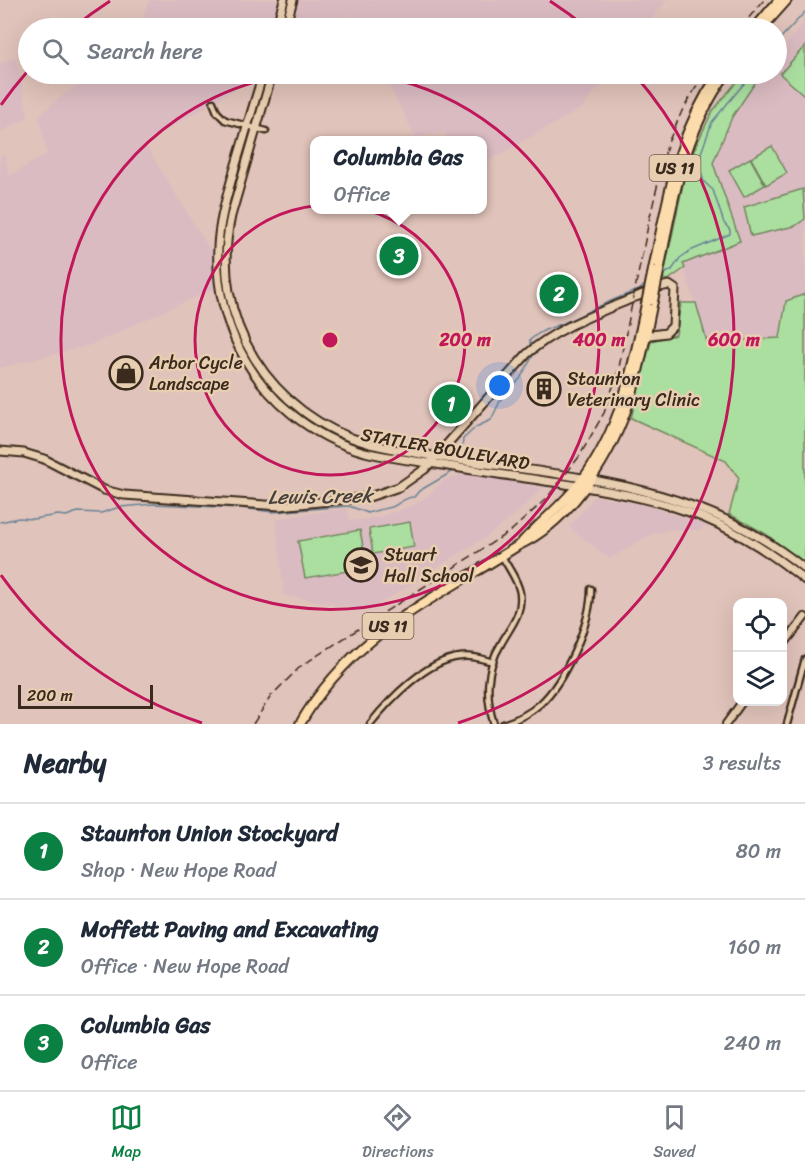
<!DOCTYPE html>
<meta charset="utf-8">
<style>
:root{--surface:#fff;--page:#f6f6f7;--text:#1f2937;--muted:#747a83;--line:#e0e1e3;--accent:#0b8043}
body{margin:0;font-family:Sriracha,sans-serif;background:var(--page);color:var(--text)}
.controls{position:absolute;right:18px;bottom:18px;display:grid;overflow:hidden;border-radius:12px;box-shadow:0 6px 24px #0002}
.controls button{width:54px;height:54px;display:grid;place-items:center;padding:0;border:0;border-bottom:2px solid var(--line);background:var(--surface);color:var(--text);font:30px sans-serif}
.scale{position:absolute;left:18px;bottom:15px;width:135px;box-sizing:border-box;padding-left:6px;border:3px solid #3b2a1e;border-top:0;font-size:16px;line-height:21px;white-space:nowrap;color:#3b2a1e;-webkit-text-stroke:4px #e8ceb0;paint-order:stroke}
.you{position:absolute;left:500px;top:386px;width:21px;height:21px;margin:-15px;border:4px solid #fff;border-radius:50%;background:#1a73e8;box-shadow:0 0 0 9px #1a73e833}
.badge{display:grid;place-items:center;width:39px;height:39px;border-radius:50%;background:var(--accent);color:#fff;font-size:20px;font-weight:700}
.pin{position:absolute;translate:-50% -50%;border:3px solid #fff;box-shadow:0 2px 6px #0006}
.popup{position:absolute;left:310px;top:136px;width:177px;height:78px;box-sizing:border-box;display:grid;place-content:center;border-radius:12px;background:var(--surface);filter:drop-shadow(0 2px 4px #0005);font-size:20px;white-space:nowrap;color:var(--muted)}
.popup b{font-size:22px;color:var(--text)}
.popup::after{content:'';position:absolute;left:50%;top:100%;margin-left:-12px;border:12px solid transparent;border-top-color:var(--surface)}
.list{margin:0;padding:0;list-style:none}
h2{display:flex;justify-content:space-between;align-items:center;height:78px;margin:0;padding:0 24px;font-size:26px}
h2 small{font-size:20px;font-weight:400;color:var(--muted)}
.list li{display:grid;grid-template-columns:39px 1fr auto;gap:18px;align-items:center;box-sizing:border-box;height:96px;padding:0 24px;border-top:2px solid var(--line)}
.list b{display:block;font-size:22px;white-space:nowrap}
.list p{margin:0;font-size:20px;white-space:nowrap;color:var(--muted)}
.list em{font-size:20px;font-style:normal;color:var(--muted)}
.icon{flex:none;width:33px;height:33px;fill:none;stroke:currentColor;stroke-width:2;stroke-linecap:round;stroke-linejoin:round}
.map{position:relative;flex:none;width:805px;height:724px;overflow:hidden}
.search{position:absolute;background:var(--surface);box-shadow:0 6px 24px #0002;left:18px;right:18px;top:18px;height:66px;display:flex;align-items:center;gap:15px;box-sizing:border-box;padding:0 21px;border-radius:33px;color:var(--muted);font-size:22px}
.sheet{height:366px;background:var(--surface)}
nav{display:flex;justify-content:space-around;align-items:center;box-sizing:border-box;height:84px;border-top:2px solid var(--line);background:var(--surface);font-size:16px;color:var(--muted)}
nav a{display:grid;justify-items:center;gap:3px}
nav .on{color:var(--accent)}
.map>svg:first-child{display:block}
.built{fill:#dabbc2}
.green{fill:#abdfa0;stroke:#73845f;stroke-width:1.5}
.lines{fill:none;stroke-linecap:round;stroke-linejoin:round}
.stream{stroke:#698396;stroke-width:1.5}
.minor-casing{stroke:#3b2a1e;stroke-width:9}
.tertiary-casing{stroke:#3b2a1e;stroke-width:10}
.secondary-casing{stroke:#3b2a1e;stroke-width:11}
.primary-casing{stroke:#3b2a1e;stroke-width:12}
.minor{stroke:#e8ceb0;stroke-width:4.5}
.tertiary{stroke:#e8ceb0;stroke-width:6}
.secondary{stroke:#e8ceb0;stroke-width:7}
.primary{stroke:#fcdcac;stroke-width:8}
.rail{stroke:#3b2a1e;stroke-width:1.5;stroke-dasharray:9 4.5;stroke-linecap:butt}
.primary-bridge-casing{stroke:#3b2a1e;stroke-width:12;stroke-linecap:butt}
.primary-bridge{stroke:#fcdcac;stroke-width:8}
.ring{fill:none;stroke:#c2185b;stroke-width:3}
.labels{text-anchor:middle;stroke-width:5;stroke-linejoin:round;paint-order:stroke}
.shield{fill:#e8ceb0;stroke:#6f5b4a;stroke-width:1.5}
.shield-label{font-size:16px;font-weight:bold;fill:#3b2a1e}
.poi-label{font-size:18px;fill:#3b2a1e;stroke:#e8ceb0;text-anchor:start}
.street-label{font-size:18px;fill:#3b2a1e;stroke:#e8ceb0}
.water-label{font-size:20px;font-style:italic;fill:#47403c;stroke:#e8ceb0}
.centre{fill:#c2185b;stroke:#e8ceb0;stroke-width:3}
.ring-label{font-size:18px;text-anchor:middle;font-weight:bold;fill:#c2185b;stroke:#e8ceb0;stroke-width:5;stroke-linejoin:round;paint-order:stroke}
</style>
<div class="map">
<svg width="805" height="724" viewBox="0 0 805 724">
<rect width="100%" height="100%" fill="#e0c3ba"/>
<filter id="ink" filterUnits="userSpaceOnUse"><feTurbulence type="fractalNoise" baseFrequency=".0167" numOctaves="2"/><feDisplacementMap in="SourceGraphic" scale="12" xChannelSelector="R" yChannelSelector="G"/><feConvolveMatrix kernelMatrix="1 2 1 2 8 2 1 2 1" color-interpolation-filters="sRGB"/></filter>
<g filter="url(#ink)">
<g class="built">
<path d="M149 0H279L273 24 277 28H139Z"/>
<path d="M297 0H667L644 28H360L352 15 331 28H289Z"/>
<path d="M805 21V294L786 302 781 338 707 342 683 264 739 241 713 163 732 117 753 83 761 74H776L777 55Z"/>
<path d="M16 57 28 117 0 133V63Z"/>
<path d="M94 74H261L144 143 214 256 215 288 90 345 0 368V157L4 153 9 176 47 154 39 116 60 97Z"/>
<path d="M383 74H609L582 108 483 164V140H449L444 132 416 137Z"/>
<path d="M463 473 543 487 518 512 489 535 368 611 284 595 276 519 347 508 350 521 376 518 412 506 428 496 443 481Z"/>
<path d="M595 496 648 506 706 525 701 530H669L649 535 610 559 569 527Z"/>
</g>
<g class="green">
<path d="M805 46V92L803 94 780 74Z"/>
<path d="M743 74H761L732 117 713 163 740 241 683 264 685 268 668 280 663 279 687 165 712 112Z"/>
<path d="M772 146 787 173 766 185 751 158Z"/>
<path d="M750 158 765 185 744 197 729 170Z"/>
<path d="M803 189 805 219 795 226 751 236 744 207Z"/>
<path d="M805 294V565L766 534 729 514 739 478 726 461 631 418 651 341 676 335 681 303H696L707 342 780 338 786 301Z"/>
<path d="M410 522 414 547 373 554 369 529Z"/>
<path d="M360 530 367 568 305 578 298 541Z"/>
</g>
<g class="lines">
<g class="stream">
<path d="M776 43 805 12"/>
<path d="M660 276 672 270 680 258 690 251 730 234V230L724 223 713 190 704 182 700 168 701 153 712 122 752 74"/>
<path d="M530 346V340C541 329 554 328 568 321 592 310 614 298 639 290L646 284"/>
<path d="M458 456 462 449 463 439 476 427 491 420 503 395 520 379 535 352"/>
<path d="M0 522 19 518 33 519 58 515 66 516 78 512 101 513 120 507 154 504 240 508 273 512 349 506 368 513C376 510 384 509 392 507 400 504 404 497 414 497L419 491 450 473 452 469"/>
</g>
<defs>
<g id="minor">
<path d="M213 102 217 112 225 120 266 131"/>
<path d="M370 724C390 699 427 660 460 657 471 655 482 659 493 662"/>
<path d="M494 724C485 697 486 668 501 644 510 627 523 614 520 593 518 580 508 568 502 556"/>
<path d="M503 724C516 720 529 714 540 704 565 681 591 623 591 589"/>
<path d="M787 724 805 659"/>
</g>
<g id="tertiary">
<path d="M782 647 805 617"/>
<path d="M726 724 742 702"/>
</g>
<g id="secondary">
<path d="M276 28 284 0"/>
<path d="M285 28 293 0"/>
<path d="M263 74C253 106 244 138 234 171 227 196 219 221 218 247 216 283 224 318 240 350 265 399 311 437 365 452 394 459 425 462 455 467 522 479 595 485 660 503 714 517 762 545 805 580"/>
<path d="M272 74 231 216C208 319 270 416 370 444 522 479 678 465 805 569"/>
<path d="M636 297 643 294"/>
<path d="M643 336 666 333 673 326 675 289 669 285 660 287"/>
<path d="M0 451 24 453 44 459 104 490 124 495 280 506 369 497 399 487 425 469 527 354C556 328 596 314 631 299"/>
</g>
<g id="primary">
<path d="M755 28 779 0"/>
<path d="M762 28 787 0"/>
<path d="M660 267C672 199 685 131 726 74"/>
<path d="M653 270C668 198 676 136 719 74"/>
<path d="M523 541C543 520 566 502 583 479 622 426 633 366 646 304"/>
<path d="M300 724C353 632 435 599 519 545 573 520 614 451 631 396 641 366 646 333 653 301"/>
</g>
</defs>
<use href="#minor" class="minor-casing"/>
<use href="#tertiary" class="tertiary-casing"/>
<use href="#secondary" class="secondary-casing"/>
<use href="#primary" class="primary-casing"/>
<use href="#minor" class="minor"/>
<use href="#tertiary" class="tertiary"/>
<use href="#secondary" class="secondary"/>
<use href="#primary" class="primary"/>
<g class="rail">
<path d="M740 28 764 0"/>
<path d="M253 724 271 696 301 666 512 530 546 499 579 457 604 413 618 372 649 221 667 145 682 111 704 74"/>
</g>
<defs>
<g id="primary-bridge">
<path d="M653 301 660 267"/>
<path d="M646 304 653 270"/>
</g>
</defs>
<use href="#primary-bridge" class="primary-bridge-casing"/>
<use href="#primary-bridge" class="primary-bridge"/>
</g>
</g>
<g class="ring">
<circle cx="330" cy="340" r="135"/>
<path d="M367 74A269 269 0 1 1 293 74"/>
<path d="M202 723A404 404 0 0 1 1 575M1 105A404 404 0 0 1 27 72M73 28A404 404 0 0 1 110 1M550 1A404 404 0 0 1 587 28M635 75A404 404 0 0 1 458 723"/>
</g>
<defs>
<symbol id="shop-ring" viewBox="-11 -11 22 22"><circle r="9.5" fill="#e8ceb0" stroke="#3b2a1e" stroke-width="1.5"/><path d="M-5-2.5h2.3a2.7 3.5 0 0 1 5.4 0H5L5.5 6h-11ZM-1.5-2.5h3a1.5 2.3 0 0 0-3 0Z" fill="#3b2a1e"/></symbol>
<symbol id="building-ring" viewBox="-11 -11 22 22"><circle r="9.5" fill="#e8ceb0" stroke="#3b2a1e" stroke-width="1.5"/><path d="M-4-6H4V6H1V3H-1V6H-4ZM-2.5-4.3h1.7v1.8h-1.7ZM.8-4.3h1.7v1.8H.8ZM-2.5-1h1.7V.8h-1.7ZM.8-1h1.7V.8H.8Z" fill="#3b2a1e"/></symbol>
<symbol id="school-ring" viewBox="-11 -11 22 22"><circle r="9.5" fill="#e8ceb0" stroke="#3b2a1e" stroke-width="1.5"/><path d="M0-5L7-2L0 1L-7-2ZM-4 1L0 2.5L4 1V4Q0 6-4 4Z" fill="#3b2a1e"/></symbol>
</defs>
<g fill-rule="evenodd">
<use href="#shop-ring" x="107" y="354" width="38" height="38"/>
<use href="#building-ring" x="525" y="370" width="38" height="38"/>
<use href="#school-ring" x="342" y="546" width="38" height="38"/>
</g>
<g class="labels">
<g class="shield">
<rect x="649.5" y="155" width="51" height="26" rx="4.5"/>
<rect x="362.5" y="613" width="51" height="26" rx="4.5"/>
</g>
<g class="shield-label">
<text x="675" y="174">US 11</text>
<text x="388" y="632">US 11</text>
</g>
<g class="poi-label">
<text x="149" y="369">Arbor Cycle<tspan x="149" dy="21">Landscape</tspan></text>
<text x="567" y="385">Staunton<tspan x="567" dy="21">Veterinary Clinic</tspan></text>
<text x="384" y="561">Stuart<tspan x="384" dy="21">Hall School</tspan></text>
</g>
<g class="street-label">
<text transform="translate(445 449) rotate(10)" y="6">STATLER BOULEVARD</text>
</g>
<g class="water-label">
<text transform="translate(320 496) rotate(-1)" y="7">Lewis Creek</text>
</g>
</g>
<circle cx="330" cy="340" r="9" class="centre"/>
<g class="ring-label">
<text x="465" y="346">200 m</text>
<text x="599" y="346">400 m</text>
<text x="734" y="346">600 m</text>
</g>
</svg>
<div class="controls">
<button><svg class="icon" aria-label="locate" viewBox="0 0 24 24"><circle cx="12" cy="12" r="6"/><path d="M12 2v4M12 18v4M2 12h4M18 12h4"/></svg></button>
<button><svg class="icon" aria-label="layers" viewBox="0 0 24 24"><path d="M12 4l9 5-9 5-9-5zM3 14l9 5 9-5"/></svg></button>
</div>
<div class="scale">200 m</div>
<div class="you"></div>
<div class="pin badge" style="left:451px;top:404px">1</div>
<div class="pin badge" style="left:559px;top:294px">2</div>
<div class="pin badge" style="left:399px;top:256px">3</div>
<div class="popup"><b>Columbia Gas</b>Office</div>
<div class="search"><svg class="icon" aria-label="search" viewBox="0 0 24 24"><circle cx="10" cy="10" r="6"/><path d="M15 15l6 6"/></svg>Search here</div>
</div>
<section class="sheet">
<h2>Nearby<small>3 results</small></h2>
<ul class="list">
<li><span class="badge">1</span><div><b>Staunton Union Stockyard</b><p>Shop · New Hope Road</p></div><em>80 m</em></li>
<li><span class="badge">2</span><div><b>Moffett Paving and Excavating</b><p>Office · New Hope Road</p></div><em>160 m</em></li>
<li><span class="badge">3</span><div><b>Columbia Gas</b><p>Office</p></div><em>240 m</em></li>
</ul>
</section>
<nav>
<a class="on"><svg class="icon" aria-label="map" viewBox="0 0 24 24"><path d="M3 6l6-2 6 2 6-2v14l-6 2-6-2-6 2zM9 4v14M15 6v14"/></svg>Map</a>
<a><svg class="icon" aria-label="directions" viewBox="0 0 24 24"><path d="M12 3l9 9-9 9-9-9zM9 14v-3h6M13 9l2 2-2 2"/></svg>Directions</a>
<a><svg class="icon" aria-label="saved" viewBox="0 0 24 24"><path d="M7 4h10v16l-5-4-5 4z"/></svg>Saved</a>
</nav>
